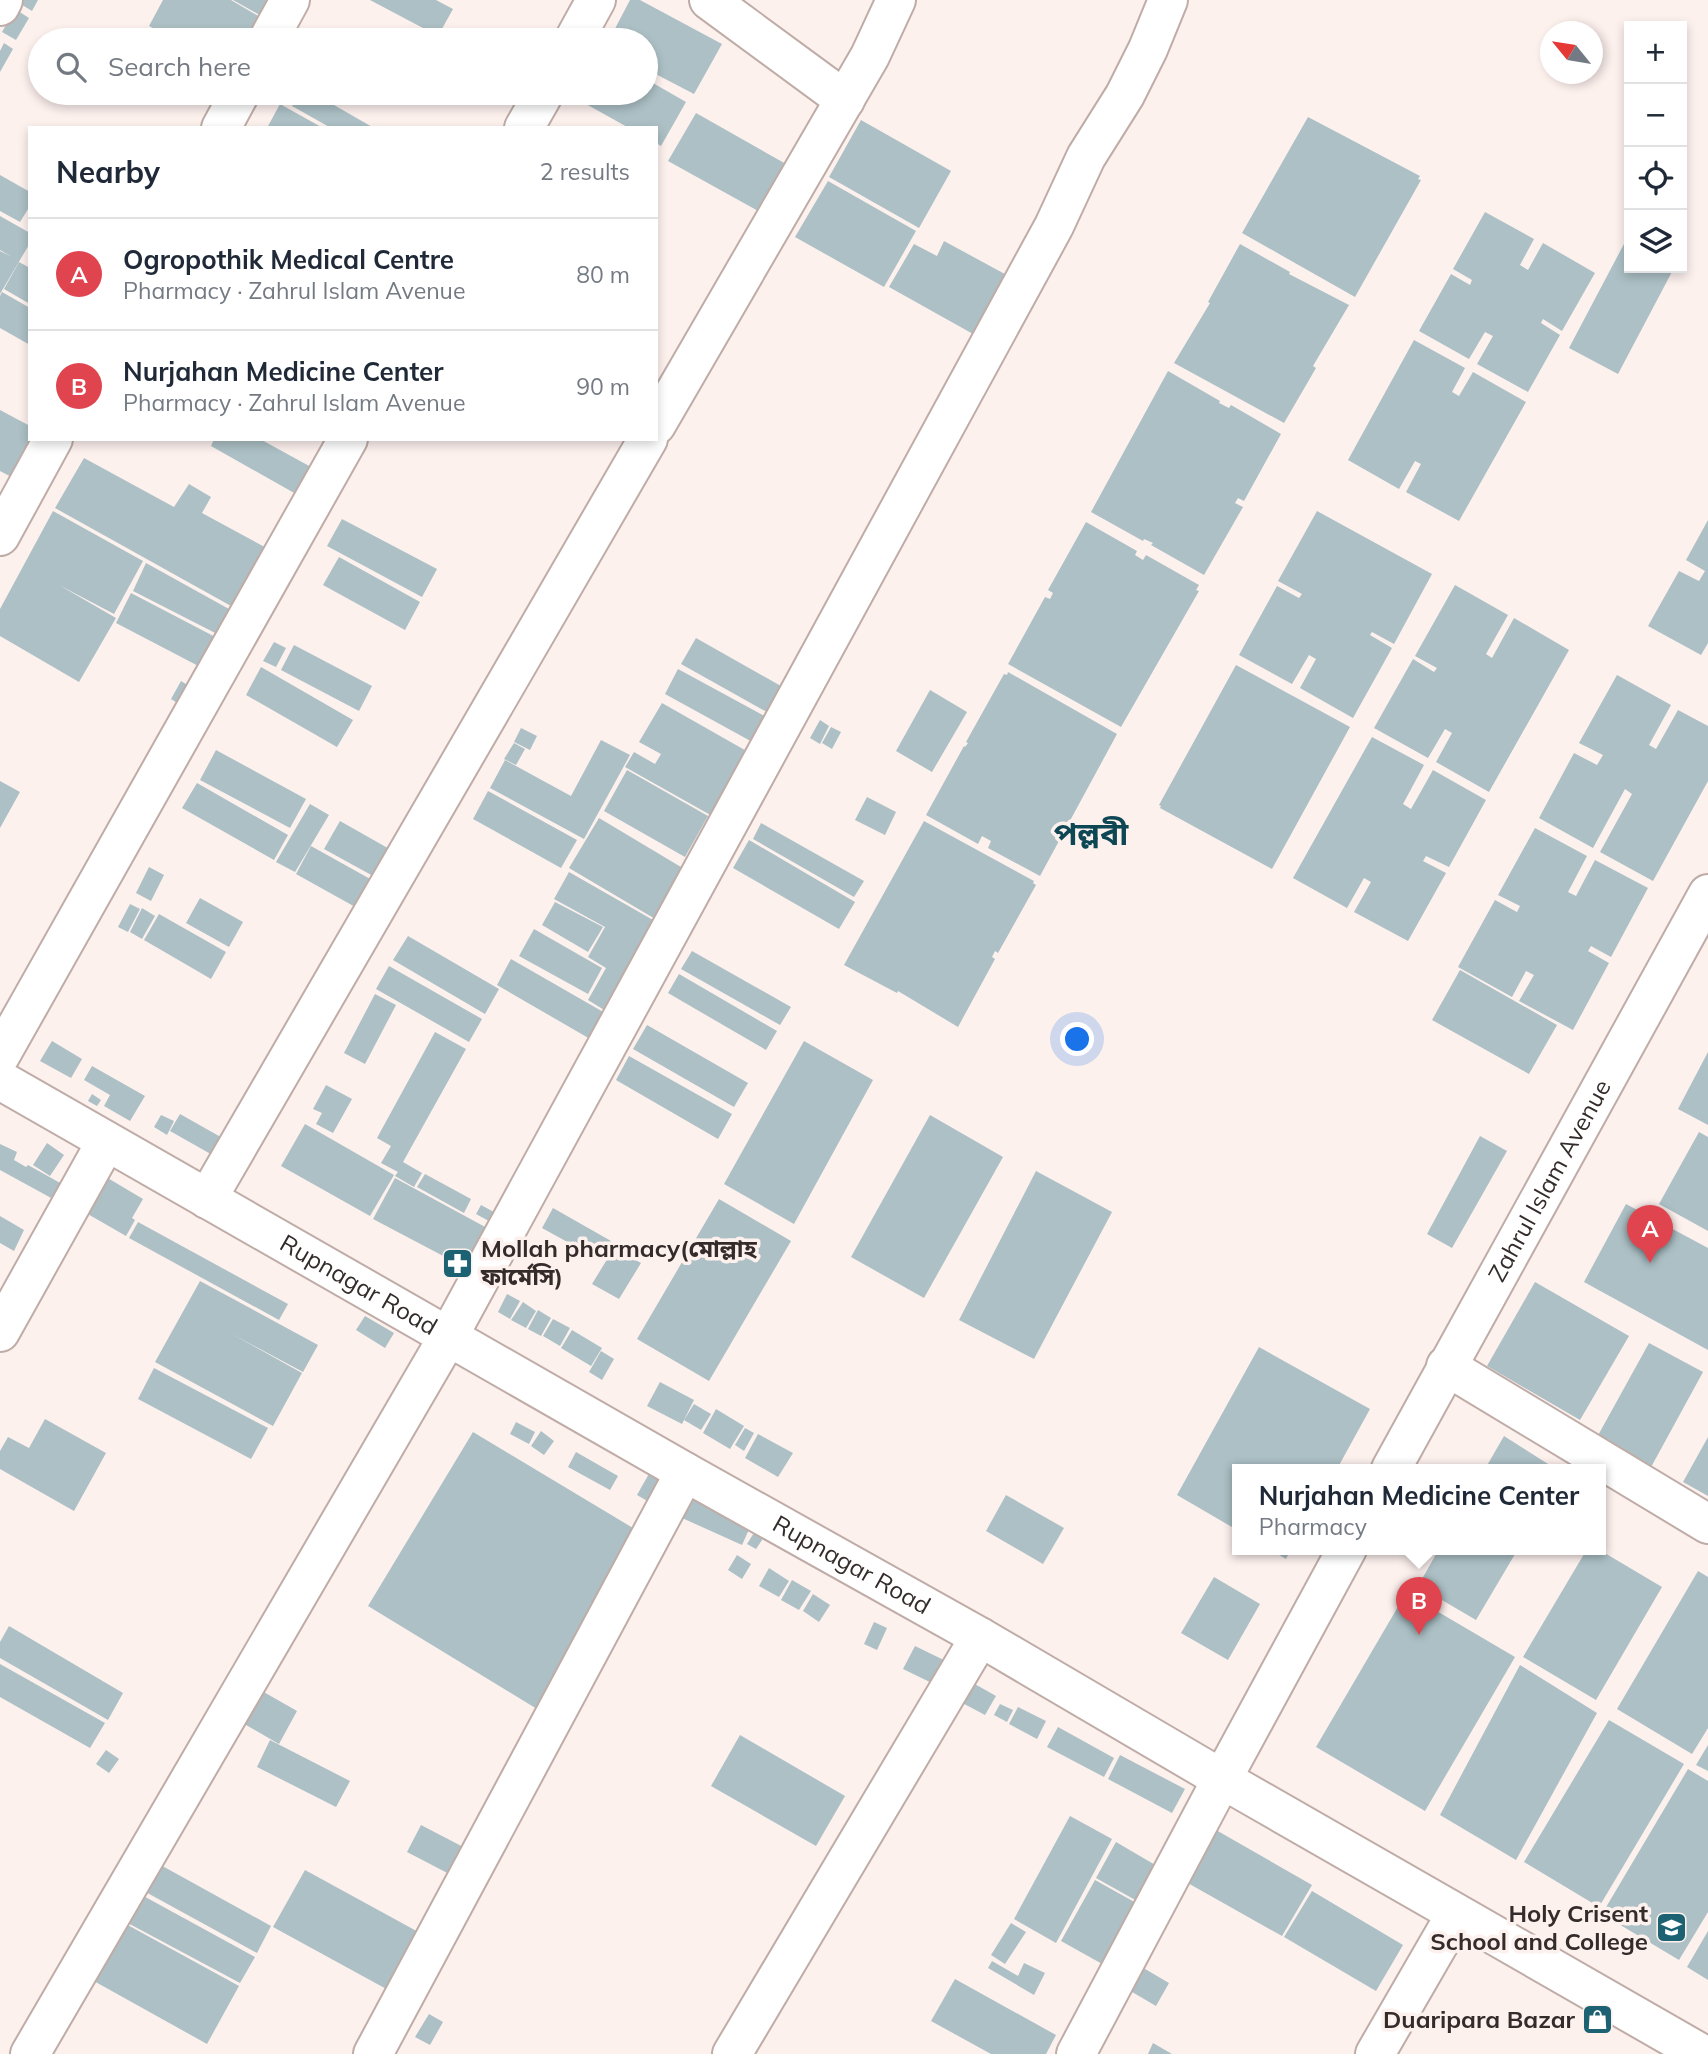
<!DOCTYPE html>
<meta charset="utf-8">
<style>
:root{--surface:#fff;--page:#f2f2f3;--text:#1f2937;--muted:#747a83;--line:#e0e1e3;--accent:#111827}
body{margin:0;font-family:Mulish,"Noto Sans Bengali",sans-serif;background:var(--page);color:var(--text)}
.controls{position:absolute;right:21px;top:21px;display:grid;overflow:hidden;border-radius:0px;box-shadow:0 4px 10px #0003}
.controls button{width:63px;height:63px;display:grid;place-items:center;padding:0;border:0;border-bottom:2px solid var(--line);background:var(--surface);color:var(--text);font:35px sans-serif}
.compass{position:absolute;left:1540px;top:21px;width:63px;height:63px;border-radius:50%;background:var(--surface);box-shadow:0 4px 10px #0003;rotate:300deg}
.you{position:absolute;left:1078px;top:1040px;width:24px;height:24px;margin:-18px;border:5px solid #fff;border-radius:50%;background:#1a73e8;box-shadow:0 0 0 10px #1a73e833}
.badge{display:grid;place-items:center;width:46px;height:46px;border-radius:50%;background:var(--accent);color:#fff;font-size:23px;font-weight:700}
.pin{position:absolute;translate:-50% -58px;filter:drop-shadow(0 2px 4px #0008)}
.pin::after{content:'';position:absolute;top:37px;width:24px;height:21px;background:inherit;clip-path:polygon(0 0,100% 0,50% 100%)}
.popup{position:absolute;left:1232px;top:1464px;width:374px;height:91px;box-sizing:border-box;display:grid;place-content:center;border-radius:0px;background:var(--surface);filter:drop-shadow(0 2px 5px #0005);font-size:23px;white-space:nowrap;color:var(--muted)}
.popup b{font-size:26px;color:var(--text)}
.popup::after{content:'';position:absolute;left:50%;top:100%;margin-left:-14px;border:14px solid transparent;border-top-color:var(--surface)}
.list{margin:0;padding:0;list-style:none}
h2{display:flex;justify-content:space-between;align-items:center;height:91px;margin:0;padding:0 28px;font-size:30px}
h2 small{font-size:23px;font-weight:400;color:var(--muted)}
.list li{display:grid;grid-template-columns:46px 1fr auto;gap:21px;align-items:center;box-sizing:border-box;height:112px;padding:0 28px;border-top:2px solid var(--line)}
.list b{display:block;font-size:26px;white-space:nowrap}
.list p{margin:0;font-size:23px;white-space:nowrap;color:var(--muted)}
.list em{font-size:23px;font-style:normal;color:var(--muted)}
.icon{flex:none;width:38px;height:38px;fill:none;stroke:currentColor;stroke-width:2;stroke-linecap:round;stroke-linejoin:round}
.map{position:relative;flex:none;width:1708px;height:2054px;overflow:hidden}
.search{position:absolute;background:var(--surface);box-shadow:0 4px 10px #0003;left:28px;top:28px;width:630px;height:77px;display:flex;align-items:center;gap:18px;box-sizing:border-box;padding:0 24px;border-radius:38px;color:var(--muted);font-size:26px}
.panel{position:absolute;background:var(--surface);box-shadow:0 4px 10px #0003;left:28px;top:126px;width:630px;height:315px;border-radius:0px}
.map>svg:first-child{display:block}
.building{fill:#acc0c5}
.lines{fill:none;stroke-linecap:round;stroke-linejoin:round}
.minor-casing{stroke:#bfaca7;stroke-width:42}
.tertiary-casing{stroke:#bfaca7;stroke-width:42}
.minor{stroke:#fff;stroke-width:38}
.tertiary{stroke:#fff;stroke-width:38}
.labels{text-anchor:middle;stroke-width:7;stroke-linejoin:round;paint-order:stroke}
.street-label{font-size:24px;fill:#342c2a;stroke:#fdf1ee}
.poi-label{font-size:24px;font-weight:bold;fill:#342c2a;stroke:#fdf1ee;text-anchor:end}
.district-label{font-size:32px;font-weight:bold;fill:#0d4754;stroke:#fdf1ee}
</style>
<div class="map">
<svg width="1708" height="2054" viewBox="0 0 1708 2054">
<rect width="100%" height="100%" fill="#fdf1ee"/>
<g class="building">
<path d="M21 0H38L32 11 19 3Z"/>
<path d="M163 0H231L272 24 262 40H174L149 26Z"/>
<path d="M233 0H285L272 22Z"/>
<path d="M370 0H436L453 9 438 36Z"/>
<path d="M630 0H640L722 44 694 94 646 69V40H609Z"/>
<path d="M15 9 29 18 16 40 2 32Z"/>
<path d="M4 43 13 49 0 72V51Z"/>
<path d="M646 79 686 102 661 146 656 143V128H629L577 99 580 93H646Z"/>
<path d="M283 93H298L291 105 280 98Z"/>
<path d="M300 93H313L374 128H331L292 106Z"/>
<path d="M280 104 323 128H267Z"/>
<path d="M696 113 786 164 760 212 668 161Z"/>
<path d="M1308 117 1420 176 1418 179 1421 180 1355 297 1242 233Z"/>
<path d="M861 120 951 171 919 228 829 177Z"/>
<path d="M0 175 30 192V206L20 222 0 211Z"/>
<path d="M828 181 916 231 884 287 795 237Z"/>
<path d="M1485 212 1534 239 1520 265 1528 270 1543 243 1595 273 1562 331 1543 319 1541 323 1560 335 1528 392 1477 364 1493 336 1485 332 1469 359 1419 331 1451 274 1470 285 1472 280 1453 269Z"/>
<path d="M0 216 30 233V243L0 294V251L12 257 0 250Z"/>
<path d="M944 241 1014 279 982 339 889 287 914 244 937 256Z"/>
<path d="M1625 242 1629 245V268H1674L1618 374 1569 348Z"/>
<path d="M1240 244 1290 272 1289 274 1349 305 1313 366 1316 368 1284 423 1174 363 1210 303 1208 302Z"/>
<path d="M19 262 30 268V304L4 289Z"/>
<path d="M2 292 30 308V345L0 328V296Z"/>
<path d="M1414 340 1465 368 1452 392 1459 396 1473 372 1526 402 1459 521 1406 492 1421 464 1415 461 1399 489 1348 460Z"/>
<path d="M1168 371 1220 401 1219 403 1229 408 1231 405 1281 434 1244 501 1238 498 1235 503 1243 507 1204 575 1151 545 1153 543 1144 539 1143 541 1091 512Z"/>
<path d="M0 410 30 426V439H41L19 481 0 471Z"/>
<path d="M214 439H260L311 467 296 494 211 446Z"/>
<path d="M84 458 174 507 189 484 211 497 202 513 272 551 240 611 55 508Z"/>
<path d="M53 511 143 561 114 614 59 585 116 618 79 682 0 636V609Z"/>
<path d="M1317 511 1432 574 1394 644 1372 632 1370 635 1392 648 1353 718 1300 688 1316 659 1309 655 1292 684 1239 655 1277 586 1299 598 1302 594 1278 581Z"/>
<path d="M342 519 437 569 422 597 327 546Z"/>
<path d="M1708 520V643L1701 655 1648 626 1679 571 1699 581 1705 571 1686 560Z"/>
<path d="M1086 522 1137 551 1135 555 1143 560 1146 555 1199 585 1196 590 1199 591 1121 727 1008 664 1045 597 1050 599 1053 593 1048 590Z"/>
<path d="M339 557 420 602 405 630 323 585Z"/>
<path d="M146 563 238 614 225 638 133 591Z"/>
<path d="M1455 585 1508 615 1486 654 1492 658 1514 618 1569 650 1489 792 1436 762 1452 733 1445 729 1428 758 1374 728 1413 659 1434 672 1437 668 1415 656Z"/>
<path d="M131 593 223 641 208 671 116 623Z"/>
<path d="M696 638 788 690 774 716 681 664Z"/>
<path d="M274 642 286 648 276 667 263 661Z"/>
<path d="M294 645 372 686 359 711 281 670Z"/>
<path d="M1236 665 1350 727 1272 869 1160 808 1161 806 1159 805Z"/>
<path d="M261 667 353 720 337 747 246 695Z"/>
<path d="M678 669 770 719 756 744 665 694Z"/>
<path d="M1008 672 1117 734 1040 876 988 848 991 841 982 836 978 844 926 815 964 746 965 747 968 743 966 742 1004 674 1007 675Z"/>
<path d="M1617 675 1671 705 1649 745 1656 749 1678 710 1708 726V781L1653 881 1600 852 1632 794 1625 789 1593 848 1539 818 1574 753 1597 765 1603 755 1579 743Z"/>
<path d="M181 681 189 686 179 704 171 699Z"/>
<path d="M930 690 967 712 932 772 896 751Z"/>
<path d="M662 703 750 753 714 817 625 767 634 752 655 764 661 754 639 742Z"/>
<path d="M820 720 829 726 820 744 810 738Z"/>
<path d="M831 727 841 732 832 749 822 743Z"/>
<path d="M521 728 537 736 530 750 514 742Z"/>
<path d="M1372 737 1424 765 1403 804 1411 809 1433 770 1486 800 1449 867 1426 856 1423 861 1446 873 1408 941 1354 912 1371 882 1364 878 1347 908 1293 878Z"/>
<path d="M601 740 630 755 584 839 490 788 505 760 571 796Z"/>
<path d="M514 743 525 749 516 765 504 759Z"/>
<path d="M216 750 306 799 290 828 200 780Z"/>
<path d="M627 770 708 816 685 857 604 811Z"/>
<path d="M0 781 20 792 0 828Z"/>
<path d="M197 783 288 835 274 860 182 808Z"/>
<path d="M488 791 577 840 561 868 473 819Z"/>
<path d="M867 797 896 812 885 835 855 820Z"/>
<path d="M310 804 329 815 295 872 276 862Z"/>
<path d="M599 818 686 870 657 920 569 868Z"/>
<path d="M340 821 400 855 384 882 324 849Z"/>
<path d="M924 821 1034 881 1033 883 1036 885 998 953 995 951 992 957 995 959 958 1027 898 991 897 993 844 965Z"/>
<path d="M761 823 864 881 854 897 753 839Z"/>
<path d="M1535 828 1587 856 1568 892 1576 896 1595 860 1648 888 1611 957 1591 946 1588 951 1609 963 1573 1030 1519 1001 1534 975 1526 971 1512 997 1458 967 1495 900 1517 912 1520 906 1498 895Z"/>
<path d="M749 840 855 902 839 929 733 868Z"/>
<path d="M311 846 381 885 366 913 296 874Z"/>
<path d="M149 867 164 875 151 901 136 893Z"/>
<path d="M569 872 660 924 609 1013 588 1000 606 968 588 957 605 927 554 899Z"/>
<path d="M200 898 243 922 229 947 186 923Z"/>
<path d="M555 902 603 927 588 952 542 925Z"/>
<path d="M130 904 140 909 128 932 118 927Z"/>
<path d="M142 908 155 916 142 939 130 932Z"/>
<path d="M159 914 226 952 211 979 144 940Z"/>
<path d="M534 929 602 968 588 994 519 956Z"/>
<path d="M408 936 499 989 485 1014 393 960Z"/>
<path d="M692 951 791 1007 780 1025 681 969Z"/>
<path d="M511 959 612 1017 597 1043 497 985Z"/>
<path d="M389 966 482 1019 469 1042 376 989Z"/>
<path d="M1460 970 1557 1025 1529 1074 1432 1020Z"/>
<path d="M679 974 777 1031 766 1050 668 993Z"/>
<path d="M375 994 396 1005 365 1064 344 1053Z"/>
<path d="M647 1025 748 1083 734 1107 633 1049Z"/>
<path d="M435 1032 466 1049 403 1162 422 1173 414 1187 395 1176 398 1172 381 1163 391 1146 377 1138Z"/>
<path d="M52 1041 82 1059 71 1078 40 1061Z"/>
<path d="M804 1041 873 1080 794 1224 724 1184Z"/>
<path d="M1708 1052V1125L1678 1109Z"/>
<path d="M629 1056 732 1114 718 1139 616 1080Z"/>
<path d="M92 1066 145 1096 130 1121 104 1106 110 1095 84 1080Z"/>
<path d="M326 1085 352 1099 333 1133 316 1124 322 1113 313 1109Z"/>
<path d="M92 1094 101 1100 97 1106 88 1101Z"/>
<path d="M180 1114 226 1140 216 1157 170 1131Z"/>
<path d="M161 1115 174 1121 167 1135 154 1127Z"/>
<path d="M930 1115 1003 1157 924 1298 851 1257Z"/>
<path d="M305 1124 394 1175 370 1216 281 1166Z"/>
<path d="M1699 1132 1708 1137V1231L1659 1204Z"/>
<path d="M1480 1136 1507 1151 1452 1248 1427 1234Z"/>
<path d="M47 1143 64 1155 50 1176 33 1165Z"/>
<path d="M0 1144 17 1152 14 1160 26 1167 28 1165 62 1184 53 1199 0 1170Z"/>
<path d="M1036 1171 1112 1212 1034 1359 959 1320Z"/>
<path d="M425 1174 471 1199 464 1213 417 1187Z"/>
<path d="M106 1177 143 1199 132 1218 135 1220 126 1236 86 1213Z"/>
<path d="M395 1178 487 1228 466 1268 373 1219Z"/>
<path d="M719 1199 791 1241 709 1381 637 1339Z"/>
<path d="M1626 1204 1708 1248V1350L1584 1282Z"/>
<path d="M481 1205 503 1217 498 1226 476 1214Z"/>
<path d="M553 1208 611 1241 600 1260 542 1228Z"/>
<path d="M0 1216 24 1230 14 1251 0 1243Z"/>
<path d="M138 1222 288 1304 279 1320 129 1238Z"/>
<path d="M614 1248 641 1263 619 1299 592 1284Z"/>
<path d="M200 1281 318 1345 303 1372 230 1333 302 1373 273 1426 155 1362Z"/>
<path d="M1535 1282 1629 1336 1580 1420 1487 1366Z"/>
<path d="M507 1294 520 1301 510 1319 498 1312Z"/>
<path d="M523 1302 536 1311 526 1328 511 1320Z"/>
<path d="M538 1310 551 1318 541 1336 528 1329Z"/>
<path d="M365 1316 394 1333 385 1348 356 1330Z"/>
<path d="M553 1319 570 1328 560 1346 543 1336Z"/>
<path d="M572 1330 602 1348 591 1366 561 1348Z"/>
<path d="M1649 1343 1703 1372 1650 1469 1596 1439Z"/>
<path d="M1259 1347 1370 1409 1337 1469H1237V1530L1177 1495Z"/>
<path d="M601 1351 614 1359 602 1380 589 1372Z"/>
<path d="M154 1368 268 1428 251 1459 138 1399Z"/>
<path d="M660 1382 694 1400 682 1424 647 1406Z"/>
<path d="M694 1404 711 1414 701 1430 684 1420Z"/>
<path d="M716 1409 744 1426 730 1449 703 1433Z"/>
<path d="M45 1419 106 1453 74 1511 0 1469V1451L8 1437 29 1448Z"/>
<path d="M516 1422 535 1432 529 1444 510 1434Z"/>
<path d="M745 1428 754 1433 744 1451 735 1445Z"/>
<path d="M541 1431 554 1441 544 1455 531 1446Z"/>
<path d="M473 1432 648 1537 542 1712 368 1606Z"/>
<path d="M758 1434 793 1453 778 1477 745 1458Z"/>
<path d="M1504 1436 1556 1469H1485Z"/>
<path d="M1708 1437V1496L1683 1482Z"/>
<path d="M576 1452 618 1476 610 1490 568 1467Z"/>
<path d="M650 1472 670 1483 656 1506 637 1495Z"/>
<path d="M679 1494 751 1525 742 1545 671 1513Z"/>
<path d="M1006 1495 1064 1528 1043 1564 986 1531Z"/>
<path d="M757 1528 766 1534 756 1549 747 1544Z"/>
<path d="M1269 1549H1291L1286 1559Z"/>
<path d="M1439 1549H1518L1476 1620 1418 1586Z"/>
<path d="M1587 1549H1598L1662 1587 1596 1700 1523 1657Z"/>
<path d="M737 1555 751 1564 742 1579 728 1570Z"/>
<path d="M769 1568 789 1581 779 1597 759 1586Z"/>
<path d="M1698 1571 1708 1577V1728L1692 1754 1617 1709Z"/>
<path d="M1214 1577 1260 1604 1228 1660 1181 1633Z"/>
<path d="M792 1580 811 1591 799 1610 781 1600Z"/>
<path d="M1406 1593 1515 1657 1425 1811 1316 1747Z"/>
<path d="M813 1594 830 1605 819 1622 803 1611Z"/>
<path d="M874 1622 887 1628 877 1650 864 1644Z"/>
<path d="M9 1626 123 1693 108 1720 0 1658V1642Z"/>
<path d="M915 1646 952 1664 940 1687 903 1669Z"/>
<path d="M0 1664 105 1723 90 1748 0 1697Z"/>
<path d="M1520 1665 1597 1713 1516 1860 1440 1815Z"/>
<path d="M966 1679 996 1696 985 1715 955 1699Z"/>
<path d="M253 1686 297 1711 279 1744 234 1718Z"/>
<path d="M1000 1704 1013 1710 1007 1722 994 1715Z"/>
<path d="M1018 1707 1046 1721 1037 1739 1009 1724Z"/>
<path d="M1609 1720 1684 1764 1599 1907 1524 1862Z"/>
<path d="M1058 1727 1114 1758 1104 1777 1047 1747Z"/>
<path d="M740 1735 845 1796 816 1846 711 1786Z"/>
<path d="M270 1740 350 1781 336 1807 257 1767Z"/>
<path d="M1708 1745V1771L1696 1765Z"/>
<path d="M106 1750 119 1759 109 1773 96 1764Z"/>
<path d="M1120 1755 1185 1789 1172 1813 1108 1779Z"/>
<path d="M1688 1769 1708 1781V1912L1679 1960 1602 1914Z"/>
<path d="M1070 1816 1112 1839 1056 1943 1014 1919Z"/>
<path d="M421 1825 469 1850 455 1877 407 1852Z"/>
<path d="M1216 1830 1312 1885 1282 1936 1186 1882Z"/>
<path d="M1116 1842 1157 1866 1137 1901 1096 1878Z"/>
<path d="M157 1863 271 1926 257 1953 142 1890Z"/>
<path d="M305 1870 422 1934 390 1991 273 1927Z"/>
<path d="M1095 1880 1138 1904 1104 1965 1061 1941Z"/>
<path d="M1312 1891 1403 1945 1376 1991 1284 1937Z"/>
<path d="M138 1893 255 1957 240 1983 124 1921Z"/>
<path d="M124 1923 239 1986 207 2044 92 1980Z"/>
<path d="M1011 1923 1026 1932 1005 1964 991 1955Z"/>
<path d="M1708 1931V1980L1687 1967Z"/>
<path d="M992 1961 1018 1976 1024 1963 1045 1973 1034 1995 988 1968Z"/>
<path d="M1140 1966 1169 1983 1156 2006 1127 1989Z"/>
<path d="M955 1979 1056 2035 1046 2054H991L931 2021Z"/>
<path d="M429 2014 443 2022 430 2045 415 2037Z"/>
<path d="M1153 2043 1172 2054H1148Z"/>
</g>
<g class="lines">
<defs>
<g id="minor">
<path d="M709 0 845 100"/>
<path d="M0 6 3 0"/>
<path d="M268 40 290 0"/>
<path d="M574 40 596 0"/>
<path d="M221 128 240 93"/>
<path d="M524 128 544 93"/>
<path d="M656 425 870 56 896 0"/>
<path d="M0 536 53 439"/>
<path d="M0 1056 348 439"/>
<path d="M207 1199 648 439"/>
<path d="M0 1332 106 1142"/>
<path d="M1446 1366 1708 1524"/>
<path d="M30 2054 448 1337 1054 226 1086 157 1125 95 1148 49 1168 0"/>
<path d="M373 2054 685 1472"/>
<path d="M732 2054 980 1637"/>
<path d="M1076 2054 1222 1779"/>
<path d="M1375 2054 1456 1914"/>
</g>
<g id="tertiary">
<path id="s1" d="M0 1080 685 1472 980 1637 1222 1779 1702 2054"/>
<path id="s2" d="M1391 1469 1708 894"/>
<path d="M1222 1779 1347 1549"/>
</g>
</defs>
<use href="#minor" class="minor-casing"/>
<use href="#tertiary" class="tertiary-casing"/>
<use href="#minor" class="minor"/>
<use href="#tertiary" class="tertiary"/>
</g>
<defs>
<symbol id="pharmacy-square" viewBox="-11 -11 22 22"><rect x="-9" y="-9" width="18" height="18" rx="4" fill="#1c6273" stroke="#fdf1ee"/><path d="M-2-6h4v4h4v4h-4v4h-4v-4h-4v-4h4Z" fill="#fff"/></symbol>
<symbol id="school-square" viewBox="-11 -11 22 22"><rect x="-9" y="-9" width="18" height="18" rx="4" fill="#1c6273" stroke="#fdf1ee"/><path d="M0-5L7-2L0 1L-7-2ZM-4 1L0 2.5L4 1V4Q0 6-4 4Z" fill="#fff"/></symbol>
<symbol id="shop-square" viewBox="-11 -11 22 22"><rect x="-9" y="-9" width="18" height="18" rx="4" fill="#1c6273" stroke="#fdf1ee"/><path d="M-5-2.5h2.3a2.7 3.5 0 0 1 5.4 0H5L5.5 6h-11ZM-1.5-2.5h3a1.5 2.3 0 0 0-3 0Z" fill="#fff"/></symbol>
</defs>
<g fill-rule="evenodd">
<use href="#pharmacy-square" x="440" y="1246" width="35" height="35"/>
<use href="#school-square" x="1654" y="1910" width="35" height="35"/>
<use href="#shop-square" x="1580" y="2002" width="35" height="35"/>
</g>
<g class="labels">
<g class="street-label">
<text dy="8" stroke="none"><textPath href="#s2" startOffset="329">Zahrul Islam Avenue</textPath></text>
<text dy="8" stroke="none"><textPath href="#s1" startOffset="413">Rupnagar Road</textPath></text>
<text dy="8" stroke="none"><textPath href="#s1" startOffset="980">Rupnagar Road</textPath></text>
</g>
<g class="poi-label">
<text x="481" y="1257" text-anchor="start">Mollah pharmacy(মোল্লাহ<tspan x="481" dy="28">ফার্মেসি)</tspan></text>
<text x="1648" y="1922">Holy Crisent<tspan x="1648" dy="28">School and College</tspan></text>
<text x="1575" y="2028">Duaripara Bazar</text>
</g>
<g class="district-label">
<text x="1091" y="845">পল্লবী</text>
</g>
</g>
</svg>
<div class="controls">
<button>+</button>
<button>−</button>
<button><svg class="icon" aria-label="locate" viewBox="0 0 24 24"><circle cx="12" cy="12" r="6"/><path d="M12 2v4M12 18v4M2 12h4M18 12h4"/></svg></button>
<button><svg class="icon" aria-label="layers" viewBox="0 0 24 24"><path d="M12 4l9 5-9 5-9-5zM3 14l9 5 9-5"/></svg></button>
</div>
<svg class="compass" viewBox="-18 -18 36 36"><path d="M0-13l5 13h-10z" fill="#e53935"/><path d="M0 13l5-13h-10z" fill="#747a83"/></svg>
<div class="you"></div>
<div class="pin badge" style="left:1650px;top:1263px;background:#e0444e">A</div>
<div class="pin badge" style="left:1419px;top:1635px;background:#e0444e">B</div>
<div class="popup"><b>Nurjahan Medicine Center</b>Pharmacy</div>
<div class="search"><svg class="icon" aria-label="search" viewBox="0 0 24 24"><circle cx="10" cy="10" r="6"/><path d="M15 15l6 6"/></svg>Search here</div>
<section class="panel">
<h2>Nearby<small>2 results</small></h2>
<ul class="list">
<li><span class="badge" style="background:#e0444e">A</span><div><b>Ogropothik Medical Centre</b><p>Pharmacy · Zahrul Islam Avenue</p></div><em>80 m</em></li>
<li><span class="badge" style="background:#e0444e">B</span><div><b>Nurjahan Medicine Center</b><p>Pharmacy · Zahrul Islam Avenue</p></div><em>90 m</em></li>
</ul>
</section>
</div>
